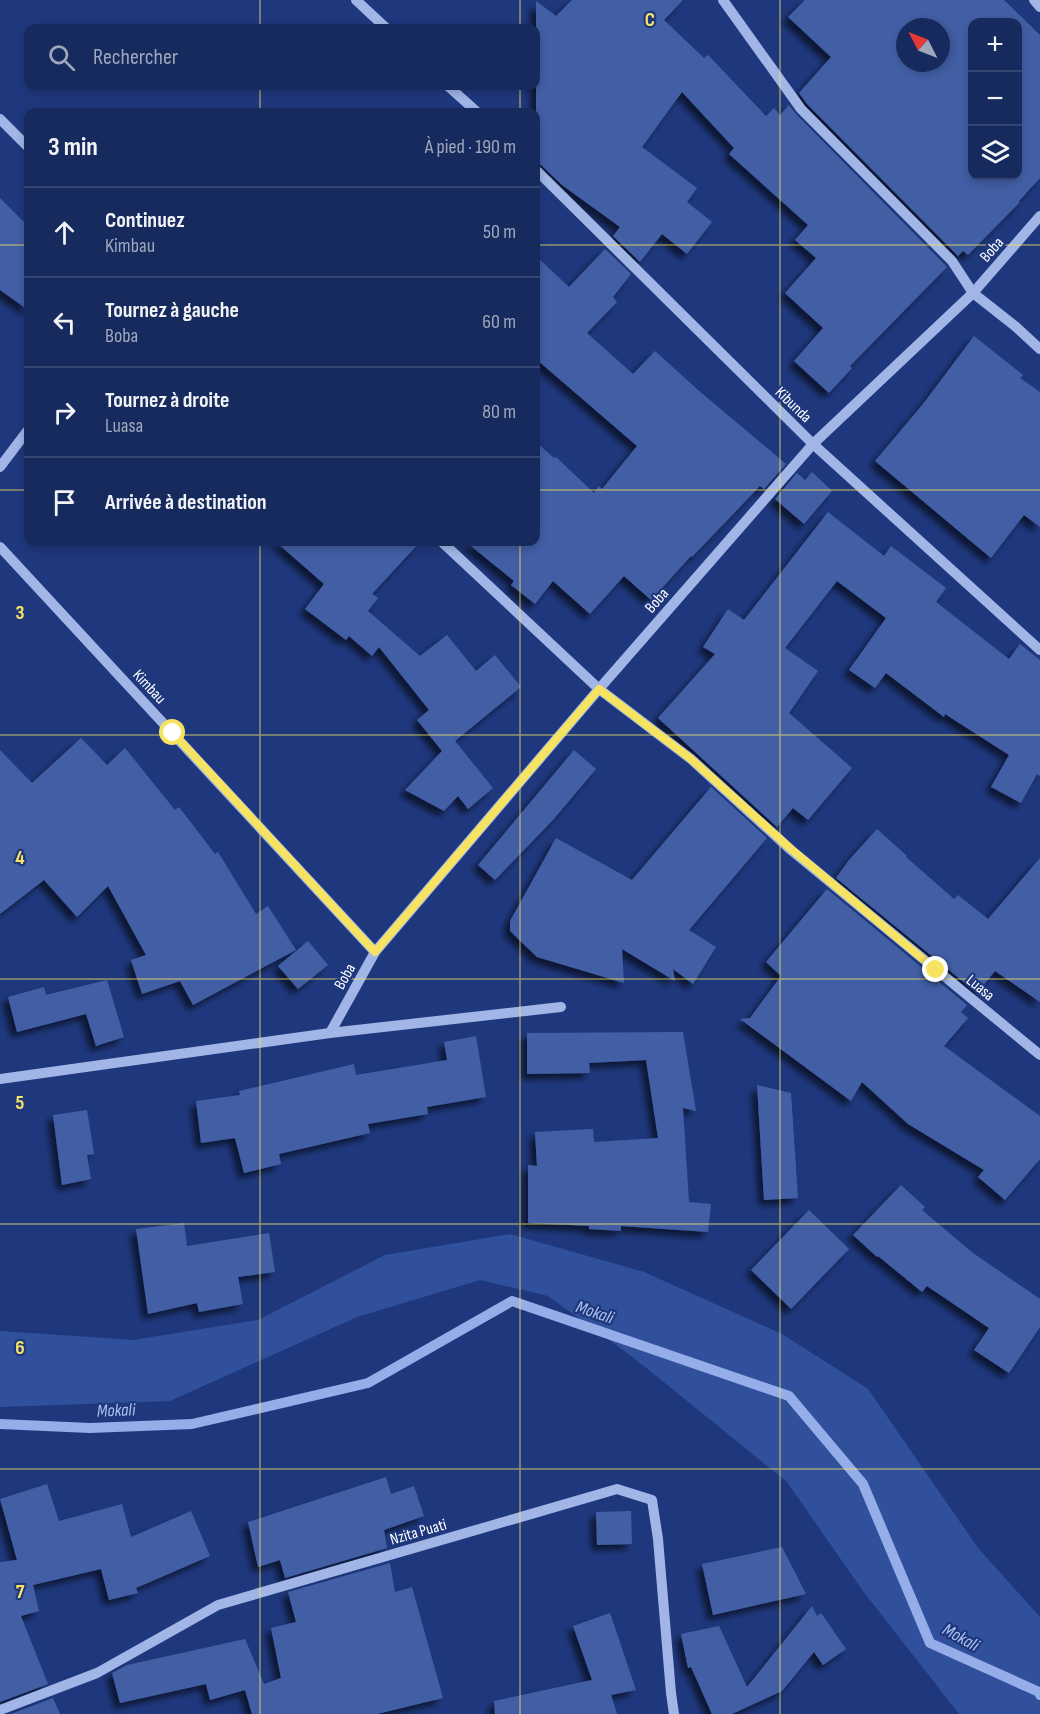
<!DOCTYPE html>
<html lang="fr">
<meta charset="utf-8">
<style>
:root{--surface:#172a5e;--page:#203264;--text:#f1f3f6;--muted:#9ea7bc;--line:#364673}
body{margin:0;font-family:"Sofia Sans Condensed",sans-serif;background:var(--page);color:var(--text)}
.controls{position:absolute;right:18px;top:18px;display:grid;overflow:hidden;border-radius:12px;box-shadow:0 3px 9px #0003}
.controls button{width:54px;height:54px;display:grid;place-items:center;padding:0;border:0;border-bottom:2px solid var(--line);background:var(--surface);color:var(--text);font:30px sans-serif}
.compass{position:absolute;left:896px;top:18px;width:54px;height:54px;border-radius:50%;background:var(--surface);box-shadow:0 3px 9px #0003;rotate:312deg}
.stop{position:absolute;width:18px;height:18px;margin:-14px;border:4px solid #f6e361;border-radius:50%;background:#fff}
.stop.end{background:#f6e361;border-color:#fff;box-shadow:0 2px 6px #0008}
.list{margin:0;padding:0;list-style:none}
h2{display:flex;justify-content:space-between;align-items:center;height:78px;margin:0;padding:0 24px;font-size:26px}
h2 small{font-size:20px;font-weight:400;color:var(--muted)}
.list li{display:grid;grid-template-columns:39px 1fr auto;gap:18px;align-items:center;box-sizing:border-box;height:90px;padding:0 24px;border-top:2px solid var(--line)}
.list b{display:block;font-size:22px;white-space:nowrap}
.list p{margin:0;font-size:20px;white-space:nowrap;color:var(--muted)}
.list em{font-size:20px;font-style:normal;color:var(--muted)}
.icon{flex:none;width:33px;height:33px;fill:none;stroke:currentColor;stroke-width:2;stroke-linecap:round;stroke-linejoin:round}
.map{position:relative;flex:none;width:1040px;height:1714px;overflow:hidden}
.search{position:absolute;background:var(--surface);box-shadow:0 3px 9px #0003;left:24px;top:24px;width:516px;height:66px;display:flex;align-items:center;gap:15px;box-sizing:border-box;padding:0 21px;border-radius:12px;color:var(--muted);font-size:22px}
.panel{position:absolute;background:var(--surface);box-shadow:0 3px 9px #0003;left:24px;top:108px;width:516px;height:438px;border-radius:12px}
.map>svg:first-child{display:block}
.green{fill:#31509c}
.lines{fill:none;stroke-linecap:round;stroke-linejoin:round}
.stream{stroke:#95aee9;stroke-width:10}
.building{fill:#435fa5;fill-rule:evenodd;filter:url(#shadow)}
.minor{stroke:#a1b6e7;stroke-width:10}
.route{stroke:#f6e361;stroke-width:8}
.grid{fill:none;stroke:#f6e361;stroke-width:1.5;stroke-opacity:0.55}
.labels{text-anchor:middle;stroke-width:4.5;stroke-linejoin:round;paint-order:stroke}
.street-label{font-size:16px;fill:#fff;stroke:#1f387d}
.water-label{font-size:18px;font-style:italic;fill:#acc0ef;stroke:#1f387d}
.grid-label{font-size:20px;text-anchor:middle;font-weight:bold;fill:#f6e361;stroke:#1f387d;stroke-width:4.5;stroke-linejoin:round;paint-order:stroke}
</style>
<div class="map">
<svg width="1040" height="1714" viewBox="0 0 1040 1714">
<defs>
<filter id="shadow"><feDropShadow dx="-5.5" dy="5.5" stdDeviation="3" flood-color="#0009"/></filter>
</defs>
<rect width="100%" height="100%" fill="#1f387d"/>
<path class="green" d="M510 1234 644 1272 782 1334 868 1389 978 1548 1040 1617V1714H959L863 1591 787 1482 634 1358 548 1296 480 1280 357 1317 170 1401 0 1407V1331L133 1340 258 1320 385 1255Z"/>
<g class="lines">
<path class="stream" d="M0 1424 90 1428 192 1424 368 1383 512 1301 789 1396 863 1484 930 1643 1039 1692 1040 1695"/>
</g>
<g class="building">
<path d="M572 0H683L664 20 704 58 708 55 766 116 774 108 780 115 789 105 796 114 947 267 850 366 852 368 829 393 794 361 823 328 785 293 816 258 795 240 808 225 729 154 734 148 682 92 642 147 697 188 687 202 712 222 687 254 662 234 640 262 613 236 620 227 562 185 541 165 536 163V1L556 16Z"/>
<path d="M805 0H1004L1040 35V178L1019 201 1020 202 968 255 963 251 958 256 807 104 799 93 831 57 788 17ZM972 22H1017V176H972ZM905 27H941V63H905Z"/>
<path d="M0 198 28 226V310L0 290Z"/>
<path d="M605 249 631 274 613 297 617 302 587 333 633 374 655 351 698 390 786 464 764 489 760 486 692 557 691 556 651 600 624 576 590 614 553 581 535 604 511 585 514 581 466 542H536V442L554 458 556 457 594 493 599 486 602 489 637 446 536 359V256L569 287Z"/>
<path d="M974 336 1023 375 1020 378 1040 392V527L1024 515 991 558 875 461 923 404Z"/>
<path d="M812 472 832 491 804 524 775 499 797 473 805 480Z"/>
<path d="M828 512 884 556 891 546 946 588 936 602 1009 659 1020 644 1040 660V776L1037 774 1021 803 991 787 1009 755 945 714 944 717 886 673 875 688 849 670 886 618 837 581 785 648 818 671 789 713 852 768 808 820 793 808 777 827 658 718 715 654 703 647 728 609 744 620Z"/>
<path d="M276 542H420L372 594 378 598 368 611 420 656 447 635 476 671 495 655 521 687 455 741 493 788 468 809 458 796 444 811 405 790 442 751 417 720 429 710 379 647 372 656 349 636 346 640 305 609 324 584Z"/>
<path d="M81 738 107 765 125 748 175 810 179 807 215 854 218 852 256 914 268 906 296 950 193 1005 180 981 142 994 131 960 146 955 108 886 77 917 44 880 0 914V750L32 783Z"/>
<path d="M574 750 596 769 553 820 495 880 478 865Z"/>
<path d="M711 787 767 838 689 930 716 947 693 984 673 969 675 981 622 949 624 983 537 957 510 931V921L556 838 632 880Z"/>
<path d="M877 829 907 856 906 857 954 899 958 895 988 919 1040 858V1002L995 971 977 993 836 878 849 860Z"/>
<path d="M827 889 967 1005 961 1012 968 1018 944 1046 1040 1116V1159L1005 1200 978 1177 984 1170 908 1124 862 1082 851 1101 740 1019 750 1018 781 976 766 962Z"/>
<path d="M308 941 328 965 298 989 278 966Z"/>
<path d="M107 980 124 1037 96 1046 86 1014 17 1032 8 997 44 987 46 995Z"/>
<path d="M683 1032 696 1111 683 1108 689 1202 711 1204 708 1232 621 1226V1231L589 1229V1226L528 1223V1165L537 1166 535 1132 593 1129 594 1142 658 1138 646 1060 589 1063 590 1073 527 1074V1033Z"/>
<path d="M476 1036 486 1097 427 1107 428 1114 368 1124 370 1133 279 1154 281 1164 244 1173 235 1138 201 1143 196 1101 240 1095 239 1091 354 1064 356 1075 447 1060 444 1042Z"/>
<path d="M757 1085 791 1093 798 1198 764 1200Z"/>
<path d="M87 1110 94 1154 87 1155 91 1179 62 1185 53 1115Z"/>
<path d="M901 1185 925 1207 922 1210 973 1253 1040 1299V1327L1009 1373 974 1350 989 1328 927 1286 922 1292 878 1256 877 1257 853 1235Z"/>
<path d="M809 1210 849 1249 791 1309 751 1270Z"/>
<path d="M184 1223 187 1246 269 1233 275 1272 238 1277 243 1304 199 1312 197 1303 148 1314 136 1229Z"/>
<path d="M386 1477 391 1494 414 1486 424 1516 384 1530 387 1548 285 1578 280 1560 258 1567 248 1522Z"/>
<path d="M47 1484 59 1521 122 1504 131 1537 191 1511 210 1556 136 1588 138 1593 109 1600 101 1569 33 1585 39 1611 21 1616 48 1684 0 1702V1562L17 1560 0 1499Z"/>
<path d="M631 1511 632 1544 597 1545 596 1512Z"/>
<path d="M782 1547 806 1594 713 1615 702 1564Z"/>
<path d="M390 1563 395 1592 412 1587 443 1698 377 1714H252L245 1690 210 1700 206 1684 120 1703 112 1673 127 1665 245 1639 264 1684 281 1678 271 1628 296 1622 288 1592Z"/>
<path d="M812 1606 817 1616 821 1613 846 1649 823 1665 814 1652 782 1691 732 1714H712L691 1667 688 1668 681 1634 719 1626 747 1687Z"/>
<path d="M610 1613 636 1690 611 1695 617 1714H495L494 1701 592 1680 573 1626Z"/>
<path d="M53 1698 60 1714H11Z"/>
</g>
<g class="lines">
<g class="minor">
<path d="M356 0 386 28"/>
<path d="M723 0 801 109 952 261 973 293 1015 326 1040 349"/>
<path d="M1034 0 1040 7"/>
<path d="M448 86 477 112"/>
<path d="M0 119 28 147"/>
<path d="M536 170 813 444 1040 650"/>
<path d="M0 467 28 430"/>
<path d="M442 542 599 689 691 759 791 850 1040 1055"/>
<path d="M0 547 375 952"/>
<path d="M330 1033 375 952 599 689 813 444 973 293 1040 216"/>
<path d="M0 1079 330 1033 561 1007"/>
<path d="M0 1710 97 1673 218 1605 617 1489 652 1500 658 1539 671 1693 674 1714"/>
</g>
</g>
<g class="lines">
<path class="route" d="M173 733 375 952 599 689 691 759 791 849 936 970"/>
</g>
<path class="grid" d="M260 0V28M520 0V28M780 0V1714M260 86V112M520 86V112M0 245H28M536 245H1040M0 490H28M536 490H1040M260 542V1714M520 542V1714M0 735H1040M0 979H1040M0 1224H1040M0 1469H1040"/>
<g class="labels">
<g class="street-label">
<text transform="translate(991 249) rotate(-49)" y="6">Boba</text>
<text transform="translate(794 404) rotate(44)" y="6">Kibunda</text>
<text transform="translate(656 600) rotate(-49)" y="6">Boba</text>
<text transform="translate(150 686) rotate(47)" y="6">Kimbau</text>
<text transform="translate(344 976) rotate(-61)" y="6">Boba</text>
<text transform="translate(981 987) rotate(39)" y="6">Luasa</text>
<text transform="translate(418 1531) rotate(-16)" y="6">Nzita Puati</text>
</g>
<g class="water-label">
<text transform="translate(595 1312) rotate(19)" y="6">Mokali</text>
<text transform="translate(116 1410) rotate(-2)" y="6">Mokali</text>
<text transform="translate(961 1637) rotate(29)" y="6">Mokali</text>
</g>
</g>
<g class="grid-label">
<text x="650" y="26">C</text>
<text x="20" y="619">3</text>
<text x="20" y="864">4</text>
<text x="20" y="1109">5</text>
<text x="20" y="1354">6</text>
<text x="20" y="1598">7</text>
</g>
</svg>
<div class="controls">
<button>+</button>
<button>−</button>
<button><svg class="icon" aria-label="layers" viewBox="0 0 24 24"><path d="M12 4l9 5-9 5-9-5zM3 14l9 5 9-5"/></svg></button>
</div>
<svg class="compass" viewBox="-18 -18 36 36"><path d="M0-13l5 13h-10z" fill="#e53935"/><path d="M0 13l5-13h-10z" fill="#9ea7bc"/></svg>
<div class="stop" style="left:173px;top:733px"></div>
<div class="stop end" style="left:936px;top:970px"></div>
<div class="search"><svg class="icon" aria-label="search" viewBox="0 0 24 24"><circle cx="10" cy="10" r="6"/><path d="M15 15l6 6"/></svg>Rechercher</div>
<section class="panel">
<h2>3 min<small>À pied · 190 m</small></h2>
<ul class="list">
<li><svg class="icon" aria-label="ahead" viewBox="0 0 24 24"><path d="M12 20V5M6 11l6-6 6 6"/></svg><div><b>Continuez</b><p>Kimbau</p></div><em>50 m</em></li>
<li><svg class="icon" aria-label="left" viewBox="0 0 24 24"><path d="M17 20v-9H6M10 6l-5 5 5 5"/></svg><div><b>Tournez à gauche</b><p>Boba</p></div><em>60 m</em></li>
<li><svg class="icon" aria-label="right" viewBox="0 0 24 24"><path d="M7 20v-9h11M14 6l5 5-5 5"/></svg><div><b>Tournez à droite</b><p>Luasa</p></div><em>80 m</em></li>
<li><svg class="icon" aria-label="arrive" viewBox="0 0 24 24"><path d="M6 21V4h12l-3 4 3 4H6"/></svg><div><b>Arrivée à destination</b></div></li>
</ul>
</section>
</div>
